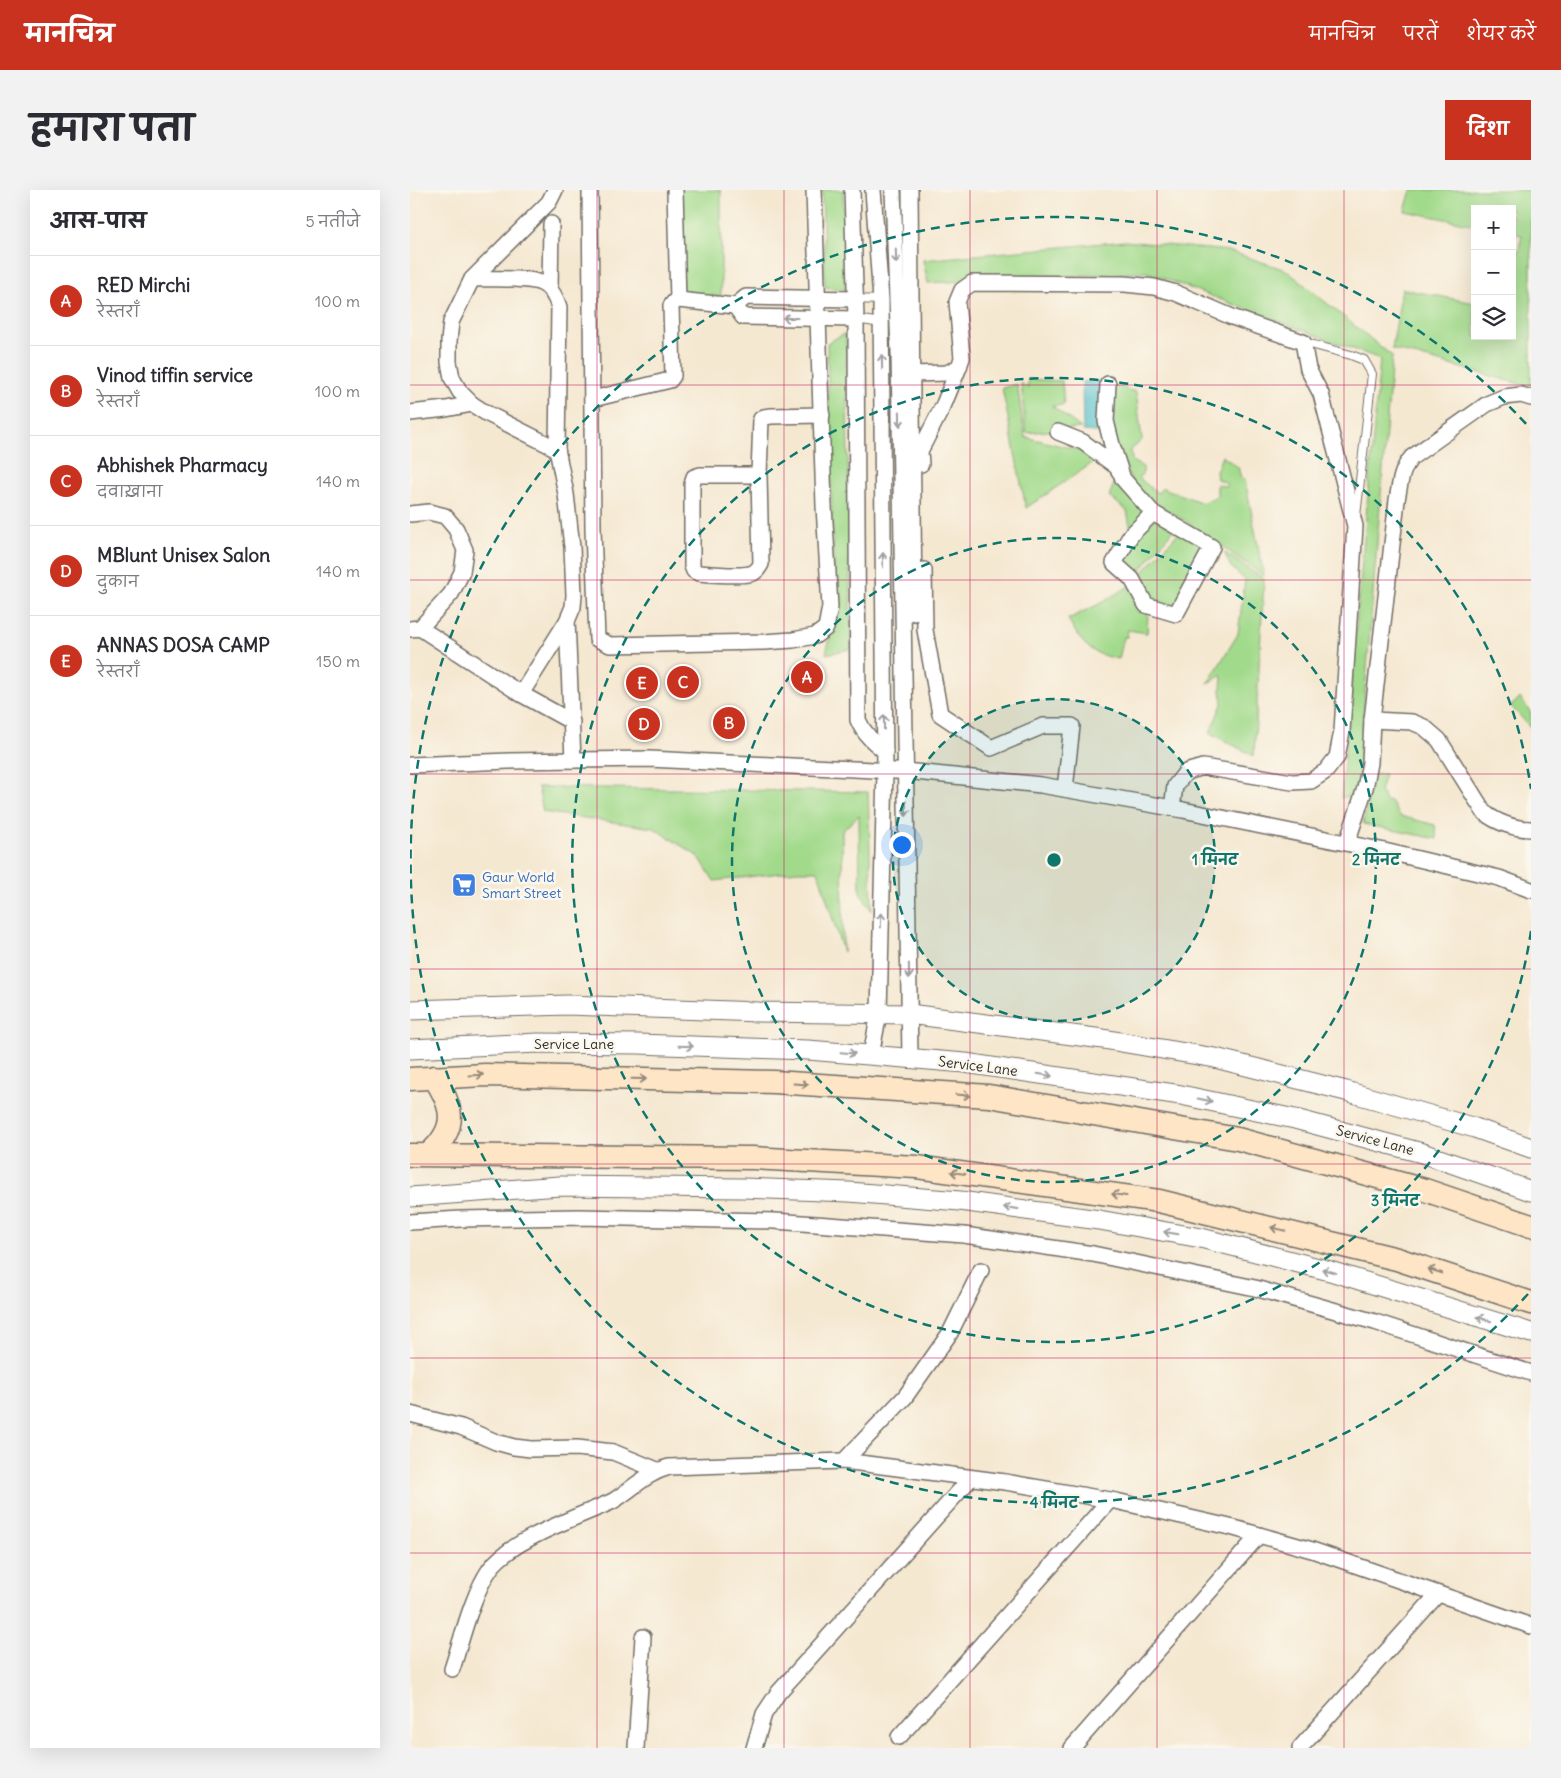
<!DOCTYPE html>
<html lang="hi">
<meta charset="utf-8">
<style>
:root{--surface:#fff;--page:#f2f2f3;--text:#2b2b33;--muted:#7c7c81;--line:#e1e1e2;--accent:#c8321e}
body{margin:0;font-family:Delius,"Playpen Sans Deva",sans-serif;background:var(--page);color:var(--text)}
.controls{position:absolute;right:15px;top:15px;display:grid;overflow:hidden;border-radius:0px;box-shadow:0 5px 20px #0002}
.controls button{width:45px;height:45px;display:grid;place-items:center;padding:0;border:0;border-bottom:1px solid var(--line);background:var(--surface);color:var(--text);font:25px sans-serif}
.you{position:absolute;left:491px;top:654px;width:18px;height:18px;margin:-12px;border:4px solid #fff;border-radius:50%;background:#1a73e8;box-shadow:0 0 0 8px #1a73e833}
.badge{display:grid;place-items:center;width:32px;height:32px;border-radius:50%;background:var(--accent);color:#fff;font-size:16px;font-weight:700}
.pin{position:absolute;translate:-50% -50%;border:2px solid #fff;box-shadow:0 1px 5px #0006}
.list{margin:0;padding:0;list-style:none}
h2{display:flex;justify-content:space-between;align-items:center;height:65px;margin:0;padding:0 20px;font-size:21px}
h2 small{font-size:16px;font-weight:400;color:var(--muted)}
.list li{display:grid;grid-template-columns:32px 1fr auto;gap:15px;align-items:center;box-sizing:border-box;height:90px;padding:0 20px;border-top:1px solid var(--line)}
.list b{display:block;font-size:19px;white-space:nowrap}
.list p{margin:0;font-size:16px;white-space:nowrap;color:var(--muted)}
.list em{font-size:16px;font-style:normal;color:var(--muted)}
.icon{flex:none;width:28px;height:28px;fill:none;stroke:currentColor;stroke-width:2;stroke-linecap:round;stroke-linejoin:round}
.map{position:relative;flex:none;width:1121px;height:1558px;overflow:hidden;border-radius:0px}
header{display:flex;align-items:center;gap:30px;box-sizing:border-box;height:70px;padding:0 25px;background:var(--accent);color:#fff}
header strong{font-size:24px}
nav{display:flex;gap:28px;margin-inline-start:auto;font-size:18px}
.intro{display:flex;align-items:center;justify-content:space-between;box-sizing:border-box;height:120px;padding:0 30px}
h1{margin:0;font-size:35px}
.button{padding:12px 22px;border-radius:0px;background:var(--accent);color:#fff;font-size:18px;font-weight:700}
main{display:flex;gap:30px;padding:0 30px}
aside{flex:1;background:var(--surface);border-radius:0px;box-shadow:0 5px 20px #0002}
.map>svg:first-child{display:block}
.green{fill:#a2da8b;stroke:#66825b}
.water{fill:#54c1cc;stroke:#40767c}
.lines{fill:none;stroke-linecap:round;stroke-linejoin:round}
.service-casing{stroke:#726d65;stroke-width:10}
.minor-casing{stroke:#726d65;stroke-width:18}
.tertiary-casing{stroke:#726d65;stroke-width:21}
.secondary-casing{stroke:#726d65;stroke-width:25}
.service{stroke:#fff;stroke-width:8}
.minor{stroke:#fff;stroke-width:15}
.tertiary{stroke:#fff;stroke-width:19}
.secondary{stroke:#fde5c5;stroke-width:22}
.oneway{stroke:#a0a0a0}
.oneway2{stroke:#948878}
.grid{fill:none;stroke:#c2185b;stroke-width:1;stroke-opacity:0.55}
.ring{fill:none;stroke:#0f766e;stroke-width:2.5;stroke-dasharray:9 6}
.labels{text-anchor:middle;stroke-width:5;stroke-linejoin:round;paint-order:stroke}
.shop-label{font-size:14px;fill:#366cbe;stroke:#fbf7ec;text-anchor:start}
.street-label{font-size:14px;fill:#2b2b2b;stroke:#fbf7ec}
.centre{fill:#0f766e;stroke:#fbf7ec;stroke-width:2.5}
.ring-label{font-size:15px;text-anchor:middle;font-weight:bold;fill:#0f766e;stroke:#fbf7ec;stroke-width:5;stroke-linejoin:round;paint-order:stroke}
</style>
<header>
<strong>मानचित्र</strong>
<nav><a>मानचित्र</a><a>परतें</a><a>शेयर करें</a></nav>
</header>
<div class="intro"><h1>हमारा पता</h1><a class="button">दिशा</a></div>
<main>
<aside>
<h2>आस-पास<small>5 नतीजे</small></h2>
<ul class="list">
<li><span class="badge">A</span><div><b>RED Mirchi</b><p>रेस्तराँ</p></div><em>100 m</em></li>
<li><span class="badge">B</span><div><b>Vinod tiffin service</b><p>रेस्तराँ</p></div><em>100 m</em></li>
<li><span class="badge">C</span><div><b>Abhishek Pharmacy</b><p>दवाख़ाना</p></div><em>140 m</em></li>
<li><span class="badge">D</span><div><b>MBlunt Unisex Salon</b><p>दुकान</p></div><em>140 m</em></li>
<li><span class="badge">E</span><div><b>ANNAS DOSA CAMP</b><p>रेस्तराँ</p></div><em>150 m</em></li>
</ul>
</aside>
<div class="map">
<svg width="1121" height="1558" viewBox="0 0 1121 1558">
<rect width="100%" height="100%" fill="#fbf7ec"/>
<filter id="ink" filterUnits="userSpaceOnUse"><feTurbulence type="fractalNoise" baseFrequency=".02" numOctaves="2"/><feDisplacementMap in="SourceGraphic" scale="10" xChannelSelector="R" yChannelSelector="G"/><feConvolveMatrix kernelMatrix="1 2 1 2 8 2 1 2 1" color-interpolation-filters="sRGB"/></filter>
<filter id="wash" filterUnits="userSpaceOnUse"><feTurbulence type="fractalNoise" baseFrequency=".0096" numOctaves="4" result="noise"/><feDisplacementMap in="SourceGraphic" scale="20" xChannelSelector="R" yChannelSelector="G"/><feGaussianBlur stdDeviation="1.12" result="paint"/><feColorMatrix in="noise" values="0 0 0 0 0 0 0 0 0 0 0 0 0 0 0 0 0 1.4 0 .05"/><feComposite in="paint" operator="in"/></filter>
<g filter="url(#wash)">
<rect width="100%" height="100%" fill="#f5e8d1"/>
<g class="green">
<path d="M269 0H311V106H272Z"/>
<path d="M412 0H433L435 100 415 97Z"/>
<path d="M1001 0H1121V197L982 159 992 99 1065 113V146H1102V91L1112 45 1102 43V19H1065V35L995 21Z"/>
<path d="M715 51 819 61 876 80 982 166 947 603 931 608 970 169 737 82 518 93 513 70Z"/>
<path d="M436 143 441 459 416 464 425 425 417 153Z"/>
<path d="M618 189 652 191 654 215 642 216 671 238 616 243 611 193 618 198Z"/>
<path d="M607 194 615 247 693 266 616 318 592 198Z"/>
<path d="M700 194 726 202 732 250 721 260 722 271 733 277V283L729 288 747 303 753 298 793 313 807 306V294L817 297 816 293 807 289 806 282 812 266 828 277 831 288 835 290 854 386 777 332 727 303 705 252Z"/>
<path d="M707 287 738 325 721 341 717 321 699 306Z"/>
<path d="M746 328 763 340 725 387 707 372 720 350Z"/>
<path d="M769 342 800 356 764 422 736 411 726 390Z"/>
<path d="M814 362 854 389 844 566 800 543 812 514 811 499 812 485 798 493 828 444 835 390 821 377Z"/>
<path d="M721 395 738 423 737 443 718 440 717 447H714L709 469C679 464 672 454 658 429L689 414Z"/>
<path d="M1110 508 1121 523V538L1101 516Z"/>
<path d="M963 584H975L970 601 976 611 981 612 990 626 1025 635 1027 649 953 634Z"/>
<path d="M128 597 458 602 462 721 450 703 449 625 432 641 433 762 408 681H387L304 691 289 667 244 638 133 622Z"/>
</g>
<path class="water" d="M692 191 693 243 673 241 672 192Z"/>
</g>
<g filter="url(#ink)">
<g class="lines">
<defs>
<g id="service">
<path d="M444 109 471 110"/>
<path d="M446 129 471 133"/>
<path d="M893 152 941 165 954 170 962 184 946 326"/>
</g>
<g id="minor">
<path d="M145 0 139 12 62 89 41 132 39 151V172L42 188 50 202 62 214 76 223 147 259"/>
<path d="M180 0 183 339 187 449 200 455 354 452 383 450 405 446 416 438 420 417 414 316 404 0"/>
<path d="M265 0 268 110"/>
<path d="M442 0 446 129 448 530C454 544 463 552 475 561"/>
<path d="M483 0 489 163 500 868"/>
<path d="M500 0 504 423"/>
<path d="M62 89C79 89 117 87 131 93 141 97 146 108 149 117L147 259 156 304 162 357 164 405 163 417 157 431 111 504"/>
<path d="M140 100 141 34"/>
<path d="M325 116 333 127 446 129"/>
<path d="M502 184 537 183 549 177 552 168 547 112 552 100 562 93 715 94 744 97 766 103 822 127 893 152 898 179 911 204 945 336 932 541 927 567 916 581 901 591 882 592 793 577 776 582 765 596 762 618"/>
<path d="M698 194 696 231 702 255 713 289 743 323 802 357 766 424 736 415 722 389 704 373 721 345 743 323"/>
<path d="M183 209 260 190 263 186 261 116 264 112 268 110 325 116 336 107 444 109"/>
<path d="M0 223 36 219 62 214"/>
<path d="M648 242 673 252 707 277 709 281"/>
<path d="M511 274 510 261 534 214 549 177"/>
<path d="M349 285H290L284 287 282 295V376L284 381 289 383C301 384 333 387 343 383 347 381 349 378 351 374L349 285 351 229 354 227 361 226 412 225"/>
<path d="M0 324 19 322 35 326 46 339 55 360 52 382 41 404 10 438"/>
<path d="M514 380 515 440 530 524 581 558 633 536H662L655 599"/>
<path d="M157 431 163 570"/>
<path d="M0 439 10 438 111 504 162 532"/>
<path d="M962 530 1002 532 1014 537 1029 550 1074 622C1085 632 1105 639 1121 639"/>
<path d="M0 575 99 571 239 569 505 582 631 595 773 620 970 660 1089 688 1121 700"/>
<path d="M937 653 955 598 960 573 962 530 987 310C990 294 991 279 1002 267L1077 214 1094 207 1111 205 1121 208"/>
<path d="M461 865 469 823 475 580 471 110 463 0"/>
<path d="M0 1032 51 1029 169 1027 365 1031 554 1045 683 1064 845 1098 965 1132 1121 1183"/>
<path d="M0 1224 51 1237 86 1252 104 1257 121 1259 167 1258 203 1262 247 1280"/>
<path d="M434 1271 495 1207 540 1143 571 1080"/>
<path d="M42 1479C52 1449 62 1405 80 1379 101 1349 169 1327 203 1311 222 1299 237 1283 259 1277L434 1271 595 1292 706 1311 824 1338 902 1360 1121 1436"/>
<path d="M489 1547 700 1310"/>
<path d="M226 1558 233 1447"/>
<path d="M344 1558 354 1524 368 1503 561 1288"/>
<path d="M662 1558 849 1345"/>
<path d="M890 1558 1028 1404"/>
</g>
<g id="tertiary">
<path d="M0 820 158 815 349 822 499 824 693 849 805 868 936 901 1065 938 1121 958"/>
<path d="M0 859 128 853 228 854 398 860 555 873 771 905 885 929 1012 963 1121 1001"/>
<path d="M0 1007 150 996 333 998 439 1002 550 1011 689 1030 791 1048 920 1081 1121 1143"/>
</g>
<g id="secondary">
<path d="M0 889 75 885 364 892 579 906 828 949 1015 1000 1121 1036"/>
<path d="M19 964C48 938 44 918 24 887"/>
<path d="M0 965 343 968 507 977 749 1011 987 1069 1121 1113"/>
</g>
</defs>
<use href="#service" class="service-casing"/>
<use href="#minor" class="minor-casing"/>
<use href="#tertiary" class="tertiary-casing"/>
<use href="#secondary" class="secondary-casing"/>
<use href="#service" class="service"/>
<use href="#minor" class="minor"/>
<use href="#tertiary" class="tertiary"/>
<use href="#secondary" class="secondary"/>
</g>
<defs><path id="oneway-shaft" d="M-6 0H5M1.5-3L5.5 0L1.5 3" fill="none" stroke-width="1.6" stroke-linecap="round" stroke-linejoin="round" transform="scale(1.25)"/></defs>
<g class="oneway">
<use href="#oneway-shaft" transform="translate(486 66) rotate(88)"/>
<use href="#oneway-shaft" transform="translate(380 128) rotate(-180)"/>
<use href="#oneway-shaft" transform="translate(472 172) rotate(-91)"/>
<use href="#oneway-shaft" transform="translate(490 229) rotate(89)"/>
<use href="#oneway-shaft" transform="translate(473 370) rotate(-90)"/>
<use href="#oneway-shaft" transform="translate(474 532) rotate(-90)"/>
<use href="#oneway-shaft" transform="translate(496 619) rotate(89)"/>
<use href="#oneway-shaft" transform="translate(471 730) rotate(-89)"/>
<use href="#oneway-shaft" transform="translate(499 781) rotate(89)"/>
<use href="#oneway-shaft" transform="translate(276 856) rotate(2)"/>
<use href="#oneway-shaft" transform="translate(438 863) rotate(5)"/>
<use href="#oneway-shaft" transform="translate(635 885) rotate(9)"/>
<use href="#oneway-shaft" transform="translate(795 910) rotate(12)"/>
<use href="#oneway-shaft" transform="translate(601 1018) rotate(-173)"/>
<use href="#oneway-shaft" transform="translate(761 1043) rotate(-170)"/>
<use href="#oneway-shaft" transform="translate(919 1081) rotate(-164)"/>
<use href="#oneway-shaft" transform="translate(1074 1129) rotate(-163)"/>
</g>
<g class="oneway2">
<use href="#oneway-shaft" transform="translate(66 885) rotate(-3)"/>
<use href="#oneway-shaft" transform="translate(229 889) rotate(1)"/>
<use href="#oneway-shaft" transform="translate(391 894) rotate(4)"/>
<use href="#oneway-shaft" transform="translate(553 905) rotate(4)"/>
<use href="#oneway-shaft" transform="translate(548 983) rotate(-172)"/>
<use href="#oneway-shaft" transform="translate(709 1005) rotate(-172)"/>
<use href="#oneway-shaft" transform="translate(868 1039) rotate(-166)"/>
<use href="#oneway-shaft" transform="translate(1025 1081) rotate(-162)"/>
</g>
</g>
<path class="grid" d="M187 0V1558M374 0V1558M560 0V1558M747 0V1558M934 0V1558M0 195H1121M0 390H1121M0 584H1121M0 779H1121M0 974H1121M0 1168H1121M0 1363H1121"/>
<circle cx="644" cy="670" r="161" fill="#0f766e" fill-opacity=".12"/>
<g class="ring">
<circle cx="644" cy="670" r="161"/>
<circle cx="644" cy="670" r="322"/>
<path d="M1121 741A482 482 0 1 1 1121 599"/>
<path d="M1118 1104A643 643 0 1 1 1118 236"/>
</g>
<defs>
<symbol id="supermarket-square" viewBox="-11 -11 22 22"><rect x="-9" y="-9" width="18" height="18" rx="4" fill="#3f7fe0" stroke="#fbf7ec"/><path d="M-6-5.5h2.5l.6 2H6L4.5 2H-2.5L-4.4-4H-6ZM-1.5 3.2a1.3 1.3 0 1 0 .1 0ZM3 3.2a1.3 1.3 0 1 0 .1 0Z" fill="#fff"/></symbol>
</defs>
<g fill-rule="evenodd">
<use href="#supermarket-square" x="40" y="681" width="28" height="28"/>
</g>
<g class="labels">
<g class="shop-label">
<text x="72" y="692">Gaur World<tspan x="72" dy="16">Smart Street</tspan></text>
</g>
<g class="street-label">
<text x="164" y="859">Service Lane</text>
<text transform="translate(568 876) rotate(7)" y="5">Service Lane</text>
<text transform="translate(965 950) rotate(15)" y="5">Service Lane</text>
</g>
</g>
<circle cx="644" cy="670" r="8" class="centre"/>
<g class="ring-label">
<text x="805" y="675">1 मिनट</text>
<text x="966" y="675">2 मिनट</text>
<text x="985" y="1016">3 मिनट</text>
<text x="644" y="1318">4 मिनट</text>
</g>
</svg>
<div class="controls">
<button>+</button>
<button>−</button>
<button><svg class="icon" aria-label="layers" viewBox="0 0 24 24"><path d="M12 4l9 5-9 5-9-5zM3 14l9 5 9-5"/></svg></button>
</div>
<div class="you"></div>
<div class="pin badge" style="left:397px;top:487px">A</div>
<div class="pin badge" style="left:319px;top:533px">B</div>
<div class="pin badge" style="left:273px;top:492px">C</div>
<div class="pin badge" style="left:234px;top:534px">D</div>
<div class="pin badge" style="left:232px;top:493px">E</div>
</div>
</main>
